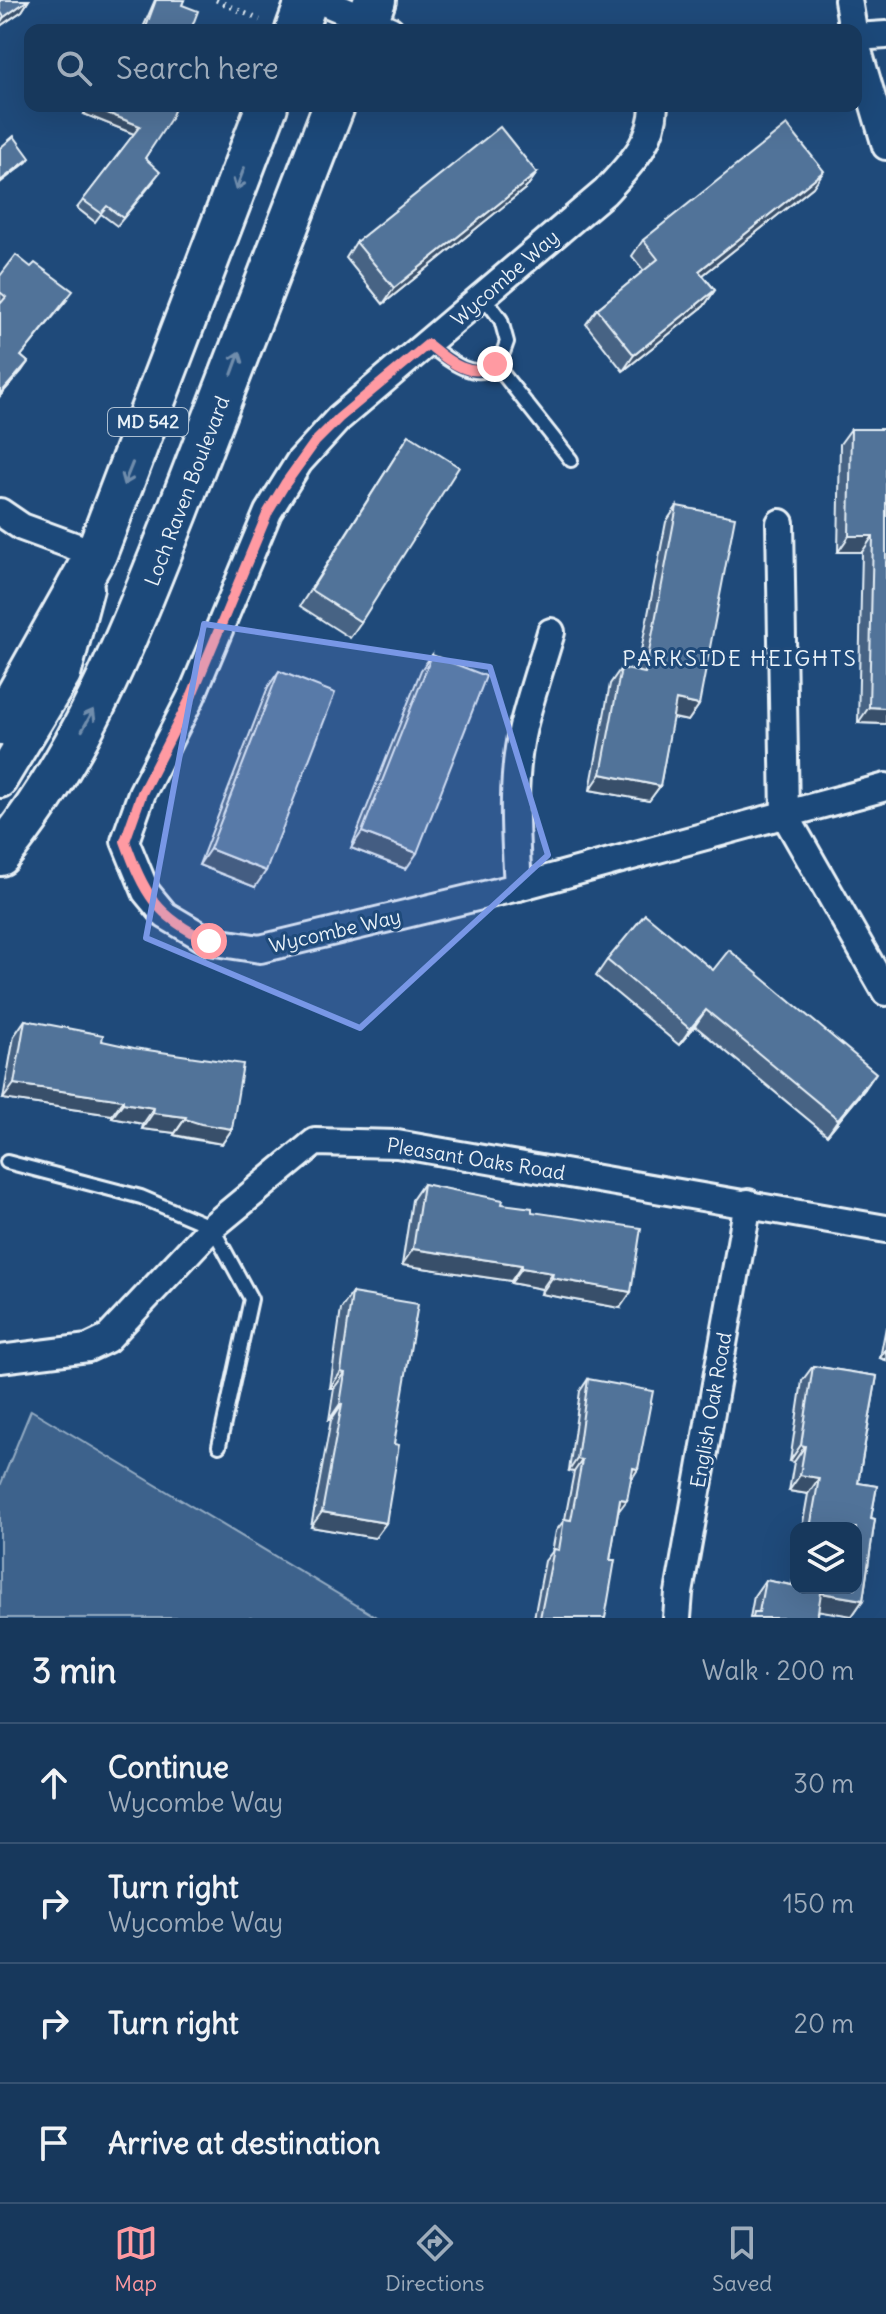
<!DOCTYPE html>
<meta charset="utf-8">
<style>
:root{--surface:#17385c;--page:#244365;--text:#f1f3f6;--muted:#9eacbb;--line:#365272;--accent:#ff9aa2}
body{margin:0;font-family:Delius,sans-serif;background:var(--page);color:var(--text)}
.controls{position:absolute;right:24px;bottom:24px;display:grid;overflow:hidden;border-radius:16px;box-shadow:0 8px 32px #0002}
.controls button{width:72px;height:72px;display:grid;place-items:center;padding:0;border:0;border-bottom:2px solid var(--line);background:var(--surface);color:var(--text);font:40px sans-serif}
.stop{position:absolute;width:24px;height:24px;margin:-18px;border:6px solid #ff9aa2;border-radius:50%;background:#fff}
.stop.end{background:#ff9aa2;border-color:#fff;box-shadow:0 2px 8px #0008}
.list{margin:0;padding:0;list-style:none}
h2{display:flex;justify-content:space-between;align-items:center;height:104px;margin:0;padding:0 32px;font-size:34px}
h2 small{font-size:26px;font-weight:400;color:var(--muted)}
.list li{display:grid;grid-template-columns:52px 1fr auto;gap:24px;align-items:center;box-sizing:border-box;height:120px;padding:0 32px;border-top:2px solid var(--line)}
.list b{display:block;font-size:30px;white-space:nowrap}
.list p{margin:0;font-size:26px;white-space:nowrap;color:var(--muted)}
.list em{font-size:26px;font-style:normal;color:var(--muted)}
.icon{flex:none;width:44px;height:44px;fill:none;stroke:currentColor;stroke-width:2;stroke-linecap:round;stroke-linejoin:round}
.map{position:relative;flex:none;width:886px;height:1618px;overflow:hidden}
.search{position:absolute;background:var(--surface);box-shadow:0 8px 32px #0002;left:24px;right:24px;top:24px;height:88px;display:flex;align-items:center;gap:20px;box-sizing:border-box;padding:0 28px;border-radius:16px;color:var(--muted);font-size:30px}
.sheet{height:584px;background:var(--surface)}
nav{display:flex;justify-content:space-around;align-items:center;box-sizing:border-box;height:112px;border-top:2px solid var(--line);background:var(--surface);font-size:22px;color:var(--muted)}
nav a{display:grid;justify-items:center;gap:4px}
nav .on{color:var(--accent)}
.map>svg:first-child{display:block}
.green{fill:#3c628c;stroke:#92aac2;stroke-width:2}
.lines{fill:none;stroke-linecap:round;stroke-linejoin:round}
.service-casing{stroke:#e8f1f8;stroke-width:18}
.minor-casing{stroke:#e8f1f8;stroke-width:32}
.tertiary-casing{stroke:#e8f1f8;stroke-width:38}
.primary-casing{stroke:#e8f1f8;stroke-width:46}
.path{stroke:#e8f1f8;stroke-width:5;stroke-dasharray:2 6;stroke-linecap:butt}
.service{stroke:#1f4a7a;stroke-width:12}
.minor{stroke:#1f4a7a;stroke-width:26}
.tertiary{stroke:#1f4a7a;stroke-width:32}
.primary{stroke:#1f4a7a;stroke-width:40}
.wall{fill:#466384;stroke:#e8f1f8;stroke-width:2}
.shaded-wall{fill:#39506b;stroke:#e8f1f8;stroke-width:2}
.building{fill:#517399;stroke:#e8f1f8;stroke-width:2}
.oneway{stroke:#6f8dac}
.route{stroke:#ff9aa2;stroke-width:10}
.marked{fill:#7897e6;fill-opacity:0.2;stroke:#7897e6;stroke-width:6;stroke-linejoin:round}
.labels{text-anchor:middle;stroke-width:6;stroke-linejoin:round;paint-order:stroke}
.shield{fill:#1f4a7a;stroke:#acbfd2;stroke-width:2}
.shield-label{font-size:18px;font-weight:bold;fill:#e8f1f8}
.street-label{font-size:20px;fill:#e8f1f8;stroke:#1f4a7a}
.neighbourhood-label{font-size:22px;letter-spacing:2px;fill:#e8f1f8;stroke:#1f4a7a}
</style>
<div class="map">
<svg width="886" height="1618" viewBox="0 0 886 1618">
<rect width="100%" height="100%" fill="#1f4a7a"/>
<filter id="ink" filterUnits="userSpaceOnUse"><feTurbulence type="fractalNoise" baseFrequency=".0125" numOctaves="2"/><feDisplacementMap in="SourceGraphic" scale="16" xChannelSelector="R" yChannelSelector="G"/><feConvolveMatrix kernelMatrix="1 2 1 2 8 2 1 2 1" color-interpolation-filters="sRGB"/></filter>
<g filter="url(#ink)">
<path class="green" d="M31 1410 378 1618H0V1486Z"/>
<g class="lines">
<defs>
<g id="service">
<path d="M428 344C445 358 479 387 499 360 503 355 505 347 507 342L501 320 483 296"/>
<path d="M495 364 571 460"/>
<path d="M7 1162 141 1197 212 1227 251 1299 219 1446"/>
</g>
<g id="minor">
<path d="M319 0 390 30"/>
<path d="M848 0 853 30"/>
<path d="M856 37 886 35"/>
<path d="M856 44 886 146"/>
<path d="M654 106C653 144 628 166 605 192L339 418 299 462 268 512 191 697 142 793 125 841 146 892 165 915 209 941 260 949 518 887 886 787"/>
<path d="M0 512 22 527 96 554"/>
<path d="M780 523 785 815 886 992"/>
<path d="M518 887C515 834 511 779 523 727 531 695 542 663 551 632"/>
<path d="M0 1359 88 1348 107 1339 212 1227 315 1142 397 1144 886 1229"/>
<path d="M677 1618 679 1593 748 1203"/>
</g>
<path id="tertiary" d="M0 781 64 675 87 588"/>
<g id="primary">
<path d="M296 30 307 0"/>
<path d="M364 30 375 0"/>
<path d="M0 725 96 554 267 106"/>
<path d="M0 855C83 754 129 633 177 513 230 378 281 242 334 106"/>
</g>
</defs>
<use href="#service" class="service-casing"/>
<use href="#minor" class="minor-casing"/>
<use href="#tertiary" class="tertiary-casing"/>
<use href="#primary" class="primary-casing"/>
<path class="path" d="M216 0 260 20"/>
<use href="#service" class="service"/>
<use href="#minor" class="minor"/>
<use href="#tertiary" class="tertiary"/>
<use href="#primary" class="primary"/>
</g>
<g class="wall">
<path d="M0 0H29L22 11 0 26Z"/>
<path d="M155 0H184L182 5 192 27 197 30H142Z"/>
<path d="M87 106H176L145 158 154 181 117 226 101 214 95 222 77 208 134 134 84 114Z"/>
<path d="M537 173 526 188 383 304 346 258 356 242Z"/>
<path d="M813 187 703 275 715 290 704 306 623 371 586 324 597 309 644 271 632 256 643 240Z"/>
<path d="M0 276 67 300 21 356 28 362 0 396Z"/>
<path d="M851 429H886V724L858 723 862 552H838L840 444Z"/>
<path d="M409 435 361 622 350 638 300 606Z"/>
<path d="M677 506 699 705 688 721 672 718 660 786 649 801 590 790 610 684 621 668 637 671 666 522Z"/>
<path d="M432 655 406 869 351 848 421 670Z"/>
<path d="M279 671 255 887 199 865 268 687Z"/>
<path d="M607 960 713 970 865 1089 827 1135 695 1026 679 1045 596 976Z"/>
<path d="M25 1020 102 1041 232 1129 222 1144 190 1139 174 1135 175 1133 142 1129 143 1124 112 1118V1115L3 1099 14 1036Z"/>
<path d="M423 1184 532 1212 620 1308 541 1294 542 1289 511 1283V1281L402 1265 412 1200Z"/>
<path d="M352 1293 394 1444 386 1523 375 1538 311 1527 331 1420H329L334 1388H330L341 1309Z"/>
<path d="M886 1327V1360L880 1358Z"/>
<path d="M813 1366 877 1376 858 1483 877 1486 871 1518 875 1519 863 1600 852 1616 819 1610 817 1618H750L754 1596 765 1580 792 1585 796 1561V1588H856V1528H802L808 1494 789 1491 794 1462 790 1461 802 1381Z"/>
<path d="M588 1379 638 1469 630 1480 618 1512 610 1560 605 1618H534L545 1561 552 1552 556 1531 565 1519 574 1472 569 1471 580 1391Z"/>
</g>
<g class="shaded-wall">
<path d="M28 0H29L22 11 0 26V23L4 17Z"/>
<path d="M90 106 140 126 134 134 84 114Z"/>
<path d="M30 158 27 162 0 183V181Z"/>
<path d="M824 171 813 187 688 287 699 271Z"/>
<path d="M537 173 526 188 383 304 394 288Z"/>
<path d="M715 290 704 306 623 371 634 355Z"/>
<path d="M28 362 22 371 0 396V394Z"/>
<path d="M849 536H873L862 552H838Z"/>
<path d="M676 700 699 705 688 721 665 716Z"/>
<path d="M869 707 886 708V724L858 723Z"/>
<path d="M601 774 660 786 649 801 590 790Z"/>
<path d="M362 832 417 853 406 869 351 848Z"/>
<path d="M210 849 266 871 255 887 199 865Z"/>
<path d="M706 1010 695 1026 679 1045 690 1029Z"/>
<path d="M876 1073 865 1089 827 1135 838 1119Z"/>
<path d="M14 1084 123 1100 112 1115 3 1099Z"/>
<path d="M123 1103 154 1108 143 1124 112 1118Z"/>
<path d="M153 1113 186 1117 175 1133 142 1129Z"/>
<path d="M185 1119 232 1129 222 1144 174 1135Z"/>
<path d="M413 1249 522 1265 511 1281 402 1265Z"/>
<path d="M522 1268 553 1273 542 1289 511 1283Z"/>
<path d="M552 1278 631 1292 620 1308 541 1294Z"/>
<path d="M886 1349V1360L880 1358Z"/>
<path d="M341 1372 345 1373 334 1388H330Z"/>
<path d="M340 1404H342L331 1420H329Z"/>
<path d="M801 1445 805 1446 794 1462 790 1461Z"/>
<path d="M577 1459 582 1460 574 1472 569 1471Z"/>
<path d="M633 1468 638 1469 630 1482Z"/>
<path d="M800 1475 819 1478 808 1494 789 1491Z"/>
<path d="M620 1499 627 1500 618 1512Z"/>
<path d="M322 1512 386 1523 375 1538 311 1527Z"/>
<path d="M821 1593 863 1600 852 1616 810 1609Z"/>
</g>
<g class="building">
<path d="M0 0H28L4 17 0 11Z"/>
<path d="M156 0H184L182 5 198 11 192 27 198 29 197 30H145Z"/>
<path d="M90 106H176L170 120 145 158 160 172 123 218 107 206 101 213 83 200 140 126Z"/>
<path d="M787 125 824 171 699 271 715 290 634 355 597 309 658 259 643 240Z"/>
<path d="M500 127 537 173 394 288 356 242Z"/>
<path d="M14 136 30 158 0 181V148Z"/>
<path d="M16 255 31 267 35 263 73 291 21 356 28 362 0 394V304L6 297 0 292V276Z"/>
<path d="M851 429H886V708L869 707 873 536H849Z"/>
<path d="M409 435 459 467 361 622 311 590Z"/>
<path d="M677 506 735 517 699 705 676 700 660 786 601 774 621 668 645 673Z"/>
<path d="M432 655 486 676 417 853 362 832Z"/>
<path d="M279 671 335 693 266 871 210 849Z"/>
<path d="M645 914 713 970 729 950 876 1073 838 1119 706 1010 690 1029 607 960Z"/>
<path d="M25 1020 103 1035 102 1041 134 1048 243 1064 232 1129 201 1124 185 1119 186 1117 153 1113 154 1108 123 1103V1100L14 1084Z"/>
<path d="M423 1184 503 1200 502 1204 532 1208V1212L641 1228 631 1292 552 1278 553 1273 522 1268V1265L413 1249Z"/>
<path d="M352 1293 418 1304 394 1444 399 1445 386 1523 322 1512 342 1404H340L345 1373 341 1372Z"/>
<path d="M813 1366 877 1376 858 1483 877 1486 871 1518 875 1519 863 1600 821 1593 817 1618H753L754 1612H759L765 1580 796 1586V1588H856V1528H810L819 1478 800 1475 805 1446 801 1445Z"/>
<path d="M588 1379 653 1391 638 1469 633 1468 627 1500 620 1499 610 1560H615L605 1618H540L554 1549 559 1550 564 1519 571 1520 582 1460 577 1459Z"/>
</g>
<defs><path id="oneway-shaft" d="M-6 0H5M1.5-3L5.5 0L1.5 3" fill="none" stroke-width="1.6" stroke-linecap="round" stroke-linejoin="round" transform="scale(2)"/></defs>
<g class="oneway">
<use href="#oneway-shaft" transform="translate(240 179) rotate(111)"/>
<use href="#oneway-shaft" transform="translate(236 363) rotate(-70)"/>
<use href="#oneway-shaft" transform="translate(128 474) rotate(112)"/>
<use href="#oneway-shaft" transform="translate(88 720) rotate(-61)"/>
</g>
</g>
<g class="lines" filter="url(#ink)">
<path class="route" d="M209 941C156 917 144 893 125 841L142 793 191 697 268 512 285 484 315 442 339 418 428 344C446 359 471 382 495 364"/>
</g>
<path class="marked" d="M204 624 490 667 548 855 360 1028 146 938Z"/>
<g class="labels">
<rect class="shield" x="108" y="408" width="80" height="28" rx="6"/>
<g class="shield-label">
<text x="148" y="428">MD 542</text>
</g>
<g class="street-label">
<text transform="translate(505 278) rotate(-41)" y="7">Wycombe Way</text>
<text transform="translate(187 491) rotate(-69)" y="7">Loch Raven Boulevard</text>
<text transform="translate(335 931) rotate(-13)" y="7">Wycombe Way</text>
<text transform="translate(476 1159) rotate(9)" y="7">Pleasant Oaks Road</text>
<text transform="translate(711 1410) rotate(-80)" y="7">English Oak Road</text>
</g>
<g class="neighbourhood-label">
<text x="740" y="666">PARKSIDE HEIGHTS</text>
</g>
</g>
</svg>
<div class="controls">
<button><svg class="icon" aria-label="layers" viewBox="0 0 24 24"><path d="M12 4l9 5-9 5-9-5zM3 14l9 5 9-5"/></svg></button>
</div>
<div class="stop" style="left:209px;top:941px"></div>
<div class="stop end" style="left:495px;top:364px"></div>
<div class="search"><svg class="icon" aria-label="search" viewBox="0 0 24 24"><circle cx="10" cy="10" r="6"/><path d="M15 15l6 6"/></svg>Search here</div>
</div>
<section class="sheet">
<h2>3 min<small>Walk · 200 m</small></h2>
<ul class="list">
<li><svg class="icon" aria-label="ahead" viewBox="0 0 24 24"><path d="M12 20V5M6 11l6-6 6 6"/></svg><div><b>Continue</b><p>Wycombe Way</p></div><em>30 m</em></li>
<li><svg class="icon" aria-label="right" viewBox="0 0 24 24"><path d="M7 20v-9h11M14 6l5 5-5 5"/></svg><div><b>Turn right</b><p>Wycombe Way</p></div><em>150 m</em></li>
<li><svg class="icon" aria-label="right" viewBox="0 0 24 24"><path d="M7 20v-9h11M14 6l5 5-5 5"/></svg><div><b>Turn right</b></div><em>20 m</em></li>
<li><svg class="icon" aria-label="arrive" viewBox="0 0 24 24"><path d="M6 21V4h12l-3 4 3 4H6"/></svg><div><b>Arrive at destination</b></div></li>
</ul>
</section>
<nav>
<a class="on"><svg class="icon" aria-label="map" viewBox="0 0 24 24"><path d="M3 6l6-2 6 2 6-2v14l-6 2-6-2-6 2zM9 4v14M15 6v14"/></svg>Map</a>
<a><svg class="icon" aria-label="directions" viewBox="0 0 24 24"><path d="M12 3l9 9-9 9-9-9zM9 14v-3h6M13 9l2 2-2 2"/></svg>Directions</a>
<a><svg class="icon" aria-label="saved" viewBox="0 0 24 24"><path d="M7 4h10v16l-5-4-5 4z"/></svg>Saved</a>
</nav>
